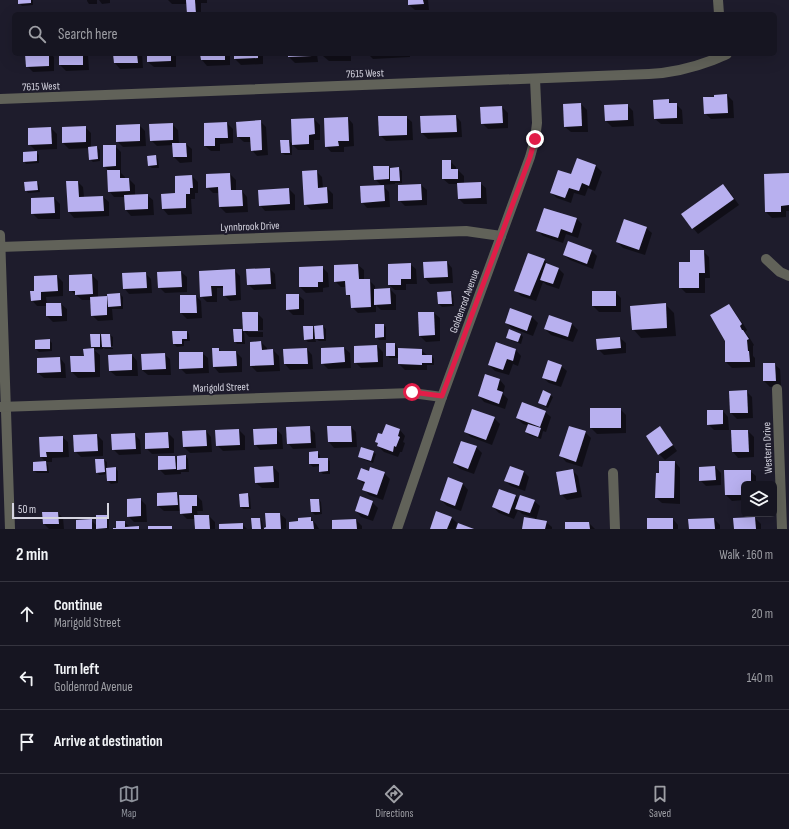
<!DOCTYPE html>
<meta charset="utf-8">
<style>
:root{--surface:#161521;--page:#23222e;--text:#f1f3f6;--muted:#9e9fa5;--line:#35343f;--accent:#8c9099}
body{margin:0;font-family:"Sofia Sans Condensed",sans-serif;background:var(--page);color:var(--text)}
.controls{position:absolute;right:12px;bottom:12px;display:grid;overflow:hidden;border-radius:6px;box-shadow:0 4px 16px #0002}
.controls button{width:36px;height:36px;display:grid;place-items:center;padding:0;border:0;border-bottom:1px solid var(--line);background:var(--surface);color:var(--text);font:20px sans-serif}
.scale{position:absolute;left:12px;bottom:10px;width:97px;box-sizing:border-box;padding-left:4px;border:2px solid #d5d4e0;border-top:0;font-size:11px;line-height:14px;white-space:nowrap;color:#d5d4e0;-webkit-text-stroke:3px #1e1c2c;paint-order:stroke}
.stop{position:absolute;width:12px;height:12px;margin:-9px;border:3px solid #e11d48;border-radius:50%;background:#fff}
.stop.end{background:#e11d48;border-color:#fff;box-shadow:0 1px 4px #0008}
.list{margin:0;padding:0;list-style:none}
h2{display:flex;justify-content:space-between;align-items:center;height:52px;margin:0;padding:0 16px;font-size:17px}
h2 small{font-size:13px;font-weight:400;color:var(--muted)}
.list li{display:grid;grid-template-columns:26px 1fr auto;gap:12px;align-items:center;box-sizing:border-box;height:64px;padding:0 16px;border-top:1px solid var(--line)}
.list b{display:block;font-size:15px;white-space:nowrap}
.list p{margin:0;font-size:13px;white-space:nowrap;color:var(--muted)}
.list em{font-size:13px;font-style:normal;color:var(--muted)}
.icon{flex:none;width:22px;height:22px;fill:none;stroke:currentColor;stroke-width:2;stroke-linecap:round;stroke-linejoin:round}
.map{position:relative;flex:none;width:789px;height:529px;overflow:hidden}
.search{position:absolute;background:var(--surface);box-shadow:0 4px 16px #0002;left:12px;right:12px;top:12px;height:44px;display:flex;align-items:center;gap:10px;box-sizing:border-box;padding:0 14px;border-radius:6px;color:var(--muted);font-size:15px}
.sheet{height:244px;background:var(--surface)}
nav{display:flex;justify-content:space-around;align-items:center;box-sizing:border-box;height:56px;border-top:1px solid var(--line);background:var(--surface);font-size:11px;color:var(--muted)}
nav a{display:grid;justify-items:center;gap:2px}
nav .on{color:var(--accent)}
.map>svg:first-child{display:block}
.shadow{fill:#0007;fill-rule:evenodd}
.building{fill:#b8b0ef}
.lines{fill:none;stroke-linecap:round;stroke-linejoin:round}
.minor{stroke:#616259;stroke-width:10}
.route{stroke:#e11d48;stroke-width:5}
.labels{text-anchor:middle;stroke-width:4;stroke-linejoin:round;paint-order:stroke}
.street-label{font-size:11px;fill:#d5d4e0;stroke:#1e1c2c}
</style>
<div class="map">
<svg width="789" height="529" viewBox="0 0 789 529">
<rect width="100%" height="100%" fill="#1e1c2c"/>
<g class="shadow">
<path d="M19 0H33V5L22 6 19 3Z"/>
<path d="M87 0H97V4H89L87 1Z"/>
<path d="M99 0H110V3L102 4Z"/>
<path d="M168 0H207V3H201V14H188V4H172Z"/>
<path d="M409 0H428L429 10H415L409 5Z"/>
<path d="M26 54H51L54 57V71L33 72 27 66Z"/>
<path d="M60 54H87L88 55 89 70 66 71 60 65Z"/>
<path d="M114 54H142L143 68 120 69 115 63Z"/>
<path d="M148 54H176V67H154L148 62Z"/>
<path d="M201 54H230V65L207 66 202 60Z"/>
<path d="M235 54H263V64L241 65 235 59Z"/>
<path d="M289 54H317L318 62 295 63 289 57Z"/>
<path d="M323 54H351V61H329L323 56Z"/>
<path d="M368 54H410V57L373 59Z"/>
<path d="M429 54H448V55L431 56Z"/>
<path d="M727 95 733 101 734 118 711 119 705 113 715 98V96Z"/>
<path d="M668 100 672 104H676L682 110 683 124H661L655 119Z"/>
<path d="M581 104 587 110 588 132H571L565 127Z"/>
<path d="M627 105 633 111 634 126 612 127 606 121Z"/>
<path d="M502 107 508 113V128L488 129 482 123Z"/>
<path d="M456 116 461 122 462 137 428 139 422 133Z"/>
<path d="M406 117 412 122 413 140 386 141 380 135Z"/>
<path d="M348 118 353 124 354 146 344 147V152H331L326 146Z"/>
<path d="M314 119 320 125V140H314V150H298L292 144V155H285L282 153 289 141 293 144Z"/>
<path d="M260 121 266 127 268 155 257 156 252 150 251 142H244L238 137Z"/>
<path d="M227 123 233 129V143L220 144V151H211L205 146Z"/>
<path d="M172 124 178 130 179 144H186L192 149V162L180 163 174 157 173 145 157 146 151 140Z"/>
<path d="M139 125 145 131 146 146 123 147 117 141Z"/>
<path d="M85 127 91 133V147H97L100 150V161L93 162 90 159V148L69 149 63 143Z"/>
<path d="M51 128 57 134V149L35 150 29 144Z"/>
<path d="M115 146 121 152V173L125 177V179H129L135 185V195H147L153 200 154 215 131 216 126 210 125 197H114L109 191 108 170 104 166Z"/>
<path d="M36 152 39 155V163L26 164 24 161Z"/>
<path d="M155 156 158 159 159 168H152L149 166Z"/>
<path d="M577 160 596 166 602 172 595 191 588 188 585 196 574 193 571 203 557 198 551 193 572 176Z"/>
<path d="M450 161 456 167V170H458L464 176V183H480L486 188 487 204H464L459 199 458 184H449L443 179Z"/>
<path d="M389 167 390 169 399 168 402 171V183H395V184L382 185 389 192 390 207 367 208 362 202 382 186 375 179Z"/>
<path d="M316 171 322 177 323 188H327L333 194V209L311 210 305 204Z"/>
<path d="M230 174 236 180V191H242L247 197 248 212 226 213 220 207 219 193H213L207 187Z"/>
<path d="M789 174V211H786V217L772 218 766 212 765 175Z"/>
<path d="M192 176 198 182V193H195V199H191L192 214 168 215 163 209 162 195 176 194Z"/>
<path d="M37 182 39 185 40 192 28 193 26 190Z"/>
<path d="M78 182 83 187 84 197H103L109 202V216L74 218 69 212Z"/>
<path d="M421 185 427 190V205L405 206 399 200V186Z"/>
<path d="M723 185 729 191 739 205 698 234 693 228Z"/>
<path d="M289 189 295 195V210L265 211 260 205Z"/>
<path d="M54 198 60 204V219H38L32 213Z"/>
<path d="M577 219 582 224 578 238 566 234 563 243 543 236 537 230Z"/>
<path d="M646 228 652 233 645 255 623 248 617 242Z"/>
<path d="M592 251 597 256 593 269 570 260 564 255Z"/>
<path d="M703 251 709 257 710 278H705V293H686L680 287 691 263Z"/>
<path d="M544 260 550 266 558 268 564 274 559 289 547 285 543 282 536 301 521 296 515 290Z"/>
<path d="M447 262 452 268 453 283 430 284 425 278 424 263Z"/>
<path d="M410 264 416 269 417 284H406V290H395L389 285Z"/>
<path d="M358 265 364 270V280H369L375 286V290L390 289 396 295V310H381L376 305V312L358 313 352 307V299L347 294V287H341L335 281Z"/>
<path d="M322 267 328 273 329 287 323 288V292L306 293 300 287V268Z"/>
<path d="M270 269 275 274 276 289 254 290 248 284Z"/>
<path d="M234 270 240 276 241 300 230 301 224 295V288H217V302H207L201 296 200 272Z"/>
<path d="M181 272 187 277V292L165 293 159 287Z"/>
<path d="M145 273 151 279 152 293 129 294 124 288Z"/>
<path d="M92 275 98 281V298L106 297 108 300 120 294 123 297V309H112L113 320 98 321 92 315V300H82L70 290V276Z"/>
<path d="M57 276 63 282V296L46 297 47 304H61L67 309V321L53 322 47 316V306H37L32 300 35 292Z"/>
<path d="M450 292 453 295 454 306 442 307 439 304Z"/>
<path d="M615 292 621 298V312H599L593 306Z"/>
<path d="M298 295 304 300V315H293L287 309Z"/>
<path d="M196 296 201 301 202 318 187 319 181 313Z"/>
<path d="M665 304 674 313 676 336 641 338 633 329Z"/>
<path d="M729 305 734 311 739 319 742 322 747 330 745 332 749 337 754 345 753 346V356L755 358V367L732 368 726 362Z"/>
<path d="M510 310 532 317 538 323 533 336 512 328 506 323Z"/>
<path d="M243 313H257L263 319V337H249L244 331 245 344H237L235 341 242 330 244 332ZM248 330H263V332H248Z"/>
<path d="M434 313 440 318V341L426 342 420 336Z"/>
<path d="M550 316 572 324 578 330 573 342 551 335 545 329Z"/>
<path d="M383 325 386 327V340H379L376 337Z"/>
<path d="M323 326 326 329V341H319L315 338 316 342H308L305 339 312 327 315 330Z"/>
<path d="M173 332H187L189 334 190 341H184V346L177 347 174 344Z"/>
<path d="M521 334 523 337 521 344 510 340 507 338Z"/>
<path d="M92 335H100L102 337 110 335 113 337V346H104V348L103 347V349L94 350 100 355V377L78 378 72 372 85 357 94 349 92 347Z"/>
<path d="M620 338 626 343V353L604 355 598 349Z"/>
<path d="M49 340 52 343V351L39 352 36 349Z"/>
<path d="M261 342 267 348V350H273L279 356 280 371 257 372 251 366Z"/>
<path d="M395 344 397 347V349L421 350 427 355 432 356 434 359V365H427V370H405L399 364V358H390L387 355Z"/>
<path d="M496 344 516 350 521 356 518 366 513 364 509 375 495 371 489 365Z"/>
<path d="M377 346 383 352V367L361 368 355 362Z"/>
<path d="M104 348H113V349H105Z"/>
<path d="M344 348 350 353 351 368 328 369 322 363V349Z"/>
<path d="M219 349 222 352H236L242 358V372L219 373 214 367Z"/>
<path d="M307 349 312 355 313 369 290 370 285 364Z"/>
<path d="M202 353 208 358 209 373 186 374 180 368Z"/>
<path d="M164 354 170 359 171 375H148L142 370Z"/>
<path d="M132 355 137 361 138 376H116L110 371Z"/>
<path d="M60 358 65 364 66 378H44L38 373Z"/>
<path d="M774 364 780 369 781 386 770 387 764 381Z"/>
<path d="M561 366 567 371 561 387 549 383 543 378Z"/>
<path d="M486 375 500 380 505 386 503 394 508 399 505 409 484 402 479 396Z"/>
<path d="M746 391 752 397 753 418 737 419 731 413Z"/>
<path d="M550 395 553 397 548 408 542 405 539 402Z"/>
<path d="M620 409 626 415V433L597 434 591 428Z"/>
<path d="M723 411 728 417 729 430H714L708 424Z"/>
<path d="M545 412 551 417 546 432 543 431 541 439 529 435 526 432 529 426 523 424 517 418Z"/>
<path d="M494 418 500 424 492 445 471 437 465 432Z"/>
<path d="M309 427 315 433 316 448 293 449 288 443Z"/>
<path d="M351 427 356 432 357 447 334 448 329 442Z"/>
<path d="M660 428 665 433 677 451 665 460 659 454Z"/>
<path d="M276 429 282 435 283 449 260 450 255 444Z"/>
<path d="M239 430 245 436V450L223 451 217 445Z"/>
<path d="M400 430 405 436 403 442 405 443 402 452H400L398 457 384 452 378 446 379 444 376 441 383 436Z"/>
<path d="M206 431 211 437 212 452 190 453 184 447Z"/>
<path d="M748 431 754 437V457L738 458 733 452Z"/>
<path d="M585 432 591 438 582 467 566 462 561 456Z"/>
<path d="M168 433 174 439V453L152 454 146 448Z"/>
<path d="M134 434 140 440 141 454 119 455 113 449Z"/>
<path d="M97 435 103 441V456L81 457 75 451Z"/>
<path d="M62 437 68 442 69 457 52 458V462H46L48 465 49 473H37L34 471V463L46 462 41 457Z"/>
<path d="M476 447 482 453 474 474 460 469 454 463Z"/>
<path d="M310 452H317L320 455V459H327L330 461V474H323L320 471V466L313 467 310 464Z"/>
<path d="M373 452 376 454 373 463 362 459 359 456Z"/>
<path d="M186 456 188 459 189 472H181V474L165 475 159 469 175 457 178 460Z"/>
<path d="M104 460 107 462V469L115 468 118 471V483L111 484 108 481V474L99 475 97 472Z"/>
<path d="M675 462 680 468V504L662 503 656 498 660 474Z"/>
<path d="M273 467 279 473V488H262L256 483Z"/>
<path d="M715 467 721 473V485L706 486 700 480Z"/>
<path d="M572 470 578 476 582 497 567 500 561 494Z"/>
<path d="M750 471 756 476V484H744V500L732 501 726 495Z"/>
<path d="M524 472 529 477 525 491 511 486 505 481Z"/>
<path d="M384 473 390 479 383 500 369 495 364 489V484L358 479Z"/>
<path d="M463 484 468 490 461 511 447 506 441 500Z"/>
<path d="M177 493 180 496H197L202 501 203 511H197L198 516H209L215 522V529H196L195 519H187L181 513V511H164L158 506Z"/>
<path d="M248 494 250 497 251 509H243L241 507Z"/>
<path d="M515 496 519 500 534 501 540 506 536 520 546 522 552 527V529H523L535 519V518L522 514 518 510 514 519 499 513 493 507Z"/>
<path d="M140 499 146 505 147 522H134L128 516Z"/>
<path d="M311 500H319L321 502 322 514 315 515 312 512Z"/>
<path d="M372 502 378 508 373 521 361 517 356 511Z"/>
<path d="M58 513 63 518 64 529H49L44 524Z"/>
<path d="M280 514 286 519V529H265Z"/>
<path d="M106 516 109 519V529H98L97 528V529H77L91 520 97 526Z"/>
<path d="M451 517 457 523 455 529H431Z"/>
<path d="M310 518 316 524 319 529H290L299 522Z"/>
<path d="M755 518 761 524V529H735Z"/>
<path d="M260 519 262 521 263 529H253Z"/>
<path d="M673 519 678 525V529H648Z"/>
<path d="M714 519 720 525V529H690Z"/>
<path d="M356 520 362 526V529H333Z"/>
<path d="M124 522 130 527H138L140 529H116Z"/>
<path d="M589 523 595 529H566Z"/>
<path d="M242 524 247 529H220Z"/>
</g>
<g class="building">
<path d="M18 0H31V3L18 4Z"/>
<path d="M186 0H195L196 14H187Z"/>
<path d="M408 0H423L424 4 408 5Z"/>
<path d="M25 54H49V66L26 67Z"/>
<rect x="59" y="54" width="24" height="11"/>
<path d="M113 54H137L138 63H114Z"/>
<path d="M147 54H171V61L147 62Z"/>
<path d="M200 54H225V60H201Z"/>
<path d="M234 54H258V58L234 59Z"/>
<path d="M288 54H312V56L288 57Z"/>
<path d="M322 54H346V55L322 56Z"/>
<path d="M727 94 728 113 704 114 703 97H714V95Z"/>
<path d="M669 99V103H677V118L654 119 653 100Z"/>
<path d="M581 103 582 126 564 127 563 104Z"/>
<path d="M628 104V120L605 121 604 105Z"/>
<path d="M502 106 503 123 481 124 480 107Z"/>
<path d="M456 115 457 132 421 133 420 116Z"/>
<path d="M378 116H407V135L379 136Z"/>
<path d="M348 117 349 141H338L339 146 325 147 324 118Z"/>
<path d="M314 118 315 134 309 135V144L292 145 291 119Z"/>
<path d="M261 120 262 150 251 151 250 137H237L236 122Z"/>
<path d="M227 122 228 138H215V146H204V123Z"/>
<path d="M173 123V140L150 141 149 124Z"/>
<path d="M140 124V141L116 142V125Z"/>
<path d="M86 126V142L62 143V127Z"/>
<path d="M51 127 52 144 28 145V128Z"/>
<path d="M280 140H289L290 153H281Z"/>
<path d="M172 143H186L187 157H173Z"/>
<path d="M103 145H116V166L103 167Z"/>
<path d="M97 146 98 159 89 160 88 147Z"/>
<path d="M37 151V161L23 162V152Z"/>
<path d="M156 155 157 165 148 166 147 156Z"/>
<path d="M577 158 596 165 589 186 582 183 579 191 569 188 565 198 550 193 558 170 571 174Z"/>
<path d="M442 160H451V169H458V179H442Z"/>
<path d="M373 166H389V179L374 180Z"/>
<path d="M399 167 400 181H390V168Z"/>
<path d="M107 170H120V178H129L130 191 108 192Z"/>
<path d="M317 170 318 188 327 187 328 203 304 205 302 171Z"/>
<path d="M230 173 231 190H242L243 206 219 207 218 187 206 188V174Z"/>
<path d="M789 173V205L781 206V212H765L764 174Z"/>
<path d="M192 175 193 188H190V194H186V208L162 209 161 194 175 193V176Z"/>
<path d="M37 181 38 190 25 191 24 182Z"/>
<path d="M66 181H78L79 197 103 196 104 211 68 212Z"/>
<path d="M481 182V198L458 199 457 183Z"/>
<path d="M421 184 422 200 398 201V185Z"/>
<path d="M723 184 734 199 692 229 681 214Z"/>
<path d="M384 185 385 201 361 203 360 186Z"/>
<path d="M289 188 290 204 259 206 258 190Z"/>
<path d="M148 194V209L125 210 124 195Z"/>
<path d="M54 197 55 213 31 214V198Z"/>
<path d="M544 208 577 218 572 233 561 229 558 238 536 231Z"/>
<path d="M624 219 647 227 639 250 616 242Z"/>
<path d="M568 241 592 250 587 264 563 255Z"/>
<path d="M690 250H704L705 273H699V288H679V262H690Z"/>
<path d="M528 253 545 259 530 296 514 291Z"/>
<path d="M447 261 448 277 424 278 423 262Z"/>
<path d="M411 263V279H401V285H388V264Z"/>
<path d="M546 263 559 268 553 284 540 280Z"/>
<path d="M358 264 359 279H370L371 307 351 308 350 295H346L345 281 334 282V265Z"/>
<path d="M323 266V282H318V287H299V267Z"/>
<path d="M270 268 271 284 247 285 246 269Z"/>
<path d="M235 269 236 295 223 296V286H211L212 296 200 297 199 271Z"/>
<path d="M181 271 182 287 158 288 157 272Z"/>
<path d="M146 272 147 288 123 289 122 273Z"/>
<path d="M92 274 93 294 75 295V291H69V275Z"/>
<path d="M57 275 58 291 41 292V300L31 301 30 291H34V276Z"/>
<path d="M390 288 391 304 374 305V289Z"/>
<path d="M451 291 452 304H438L437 292Z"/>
<rect x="592" y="291" width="24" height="15"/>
<path d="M120 293 121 306 108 307 107 294Z"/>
<path d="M286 294H299V309L286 310Z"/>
<path d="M180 295H196L197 313H180Z"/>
<path d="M107 296V315L91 316 90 297Z"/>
<path d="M46 303H61L62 316H46Z"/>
<path d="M666 303 667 328 632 330 630 306Z"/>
<path d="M729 304 742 324 740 326 742 330H743L749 339 747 340 748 351H749L750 362H725V341L710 315Z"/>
<path d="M510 308 532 316 527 331 505 323Z"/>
<path d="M242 312H258V331H243Z"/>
<path d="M418 312H434L435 335 419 336Z"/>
<path d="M549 315 572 323 568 337 544 329Z"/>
<path d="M375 324H384V337L375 338Z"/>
<path d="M323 325 324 339H315L314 326Z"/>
<path d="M303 326H313V339L304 340Z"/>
<path d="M233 329H242V342H234Z"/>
<path d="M509 329 521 334 518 342 506 338Z"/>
<path d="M172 331H187V339H182V344H173Z"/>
<path d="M90 334H100V347H91Z"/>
<path d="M101 334H110L111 347H102Z"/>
<path d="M620 337 621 348 597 350 596 339Z"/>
<path d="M50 339V349H35V340Z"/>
<path d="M261 341 262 350 273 349 274 365 250 366V342Z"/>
<path d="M496 342 516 349 513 361 507 359 503 370 488 365Z"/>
<rect x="386" y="343" width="9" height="13"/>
<path d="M377 345 378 362 354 363V346Z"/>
<path d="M344 347 345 362 321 364V348Z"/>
<path d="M94 348 95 372H71L70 356H84L83 349Z"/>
<path d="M212 348H219V351H236L237 366 213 367Z"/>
<path d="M307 348 308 364H284L283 349Z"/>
<path d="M398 348 422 349V355H432V363H422V365L398 364Z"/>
<path d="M179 352H203V368L179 369Z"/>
<path d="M165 353 166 369 142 370 141 354Z"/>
<path d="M132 354V370L109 371 108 355Z"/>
<path d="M60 357 61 372 37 373V358Z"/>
<path d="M548 360 562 365 556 382 542 378Z"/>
<path d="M763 363H775L776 381H763Z"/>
<path d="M485 374 500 379 497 390 503 392 499 404 478 396Z"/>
<path d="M543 390 551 394 546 406 538 403Z"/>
<path d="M747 390 748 413H730L729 391Z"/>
<path d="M522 402 546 411 540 427 516 418Z"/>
<rect x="590" y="408" width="31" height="20"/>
<path d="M472 409 495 417 486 440 464 432Z"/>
<path d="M707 410H723V424L707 425Z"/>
<path d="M386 424 400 429 398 436 400 437 396 447 394 446 393 452 377 446 378 443 375 442 378 433 382 434Z"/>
<path d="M528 424 541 428 538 437 525 432Z"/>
<path d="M310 426 311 443 287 444 286 427Z"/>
<path d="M327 426H351L352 442H328Z"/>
<path d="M569 426 586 431 576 462 559 456Z"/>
<path d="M660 426 673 445 658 455 646 436Z"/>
<path d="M277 428V444L254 445 253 429Z"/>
<path d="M239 429 240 445 216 446 215 430Z"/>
<path d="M206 430 207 446 183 447 182 431Z"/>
<path d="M731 430H748L749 452H732Z"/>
<path d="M168 432 169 448 145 449V433Z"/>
<path d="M135 433 136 449 112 450 111 434Z"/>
<path d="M97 434 98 451 74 452 73 435Z"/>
<path d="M63 436V452H46L47 457H40L39 437Z"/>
<path d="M461 441 477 446 468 469 453 463Z"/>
<path d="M361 447 374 451 371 461 358 457Z"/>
<path d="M318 451V458H328V471L319 472V464H309V452Z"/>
<path d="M186 455V469L177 470V456Z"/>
<path d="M158 456H175L176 469 158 470Z"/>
<path d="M95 459H104L105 472 96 473Z"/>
<path d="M46 461 47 471H33V462Z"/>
<path d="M659 461H675L674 498H655L656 473H659Z"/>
<path d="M273 466 274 482 255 483 254 467Z"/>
<path d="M510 466 524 471 519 486 504 481Z"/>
<path d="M715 466 716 480 699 481V467Z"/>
<path d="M116 467V481H107L106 468Z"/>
<path d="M370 467 385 472 377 495 362 490 365 482 357 479 361 468 369 471Z"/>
<path d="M573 469 577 492 560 495 556 472Z"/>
<path d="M724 470H751V482H749V484H744V495H725Z"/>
<path d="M448 477 463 483 455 506 440 500Z"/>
<path d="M499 489 516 495 509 514 492 507Z"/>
<path d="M177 492 178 505 157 506V493Z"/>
<path d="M248 493 249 507H240L239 494Z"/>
<path d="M179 495H197V506H192V513L180 514Z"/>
<path d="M520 495 535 500 530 513 515 509Z"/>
<path d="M360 496 373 501 368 516 355 511Z"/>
<path d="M141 498V516L127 517V499Z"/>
<path d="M310 499H319L320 512H311Z"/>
<path d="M436 511 452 517 447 529H430Z"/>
<path d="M42 512H58L59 524H43Z"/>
<path d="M265 513H280L281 529H264V528L266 527Z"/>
<path d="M96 515H107V528L96 529Z"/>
<path d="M194 515H209L210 529H195Z"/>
<path d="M311 517V521H313L314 529H289V522L298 521V518Z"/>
<path d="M524 517 547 521 545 529H522Z"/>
<path d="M755 517 756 529H734L733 518Z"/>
<path d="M251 518H260L261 529H252Z"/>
<rect x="647" y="518" width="26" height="11"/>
<path d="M714 518 715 529H689L688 519Z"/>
<path d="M92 519V529H76V520Z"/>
<path d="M356 519 357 529H332V520Z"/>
<path d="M116 521H125V527L139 526V529H113V528H116Z"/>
<path d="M565 522H589L590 529H565Z"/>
<path d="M243 523V529H219V524Z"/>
<path d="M458 523 474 529H456Z"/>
<rect x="148" y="526" width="24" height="3"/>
</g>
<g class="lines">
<g class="minor">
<path d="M718 0 719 14"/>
<path d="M0 99 649 74C671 73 692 68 713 60 718 58 723 56 727 54"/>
<path d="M0 235 10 529"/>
<path d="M0 247 466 231 501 236"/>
<path d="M766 259 780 272 789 276"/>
<path d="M777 389 782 529"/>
<path d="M0 407 412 393 442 397"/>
<path d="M613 473 615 529"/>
<path d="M397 529 442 397 530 157 535 139 537 123 535 79"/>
</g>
</g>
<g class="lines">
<path class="route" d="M412 392 442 396 530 157 535 139"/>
</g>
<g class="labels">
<g class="street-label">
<text transform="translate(365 73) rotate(-2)" y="4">7615 West</text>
<text transform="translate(41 86) rotate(-2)" y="4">7615 West</text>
<text transform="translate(250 226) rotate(-2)" y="4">Lynnbrook Drive</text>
<text transform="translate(464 301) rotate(-70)" y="4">Goldenrod Avenue</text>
<text transform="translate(221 387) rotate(-2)" y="4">Marigold Street</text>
<text transform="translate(767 448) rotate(-92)" y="4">Western Drive</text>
</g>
</g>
</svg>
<div class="controls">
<button><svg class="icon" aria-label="layers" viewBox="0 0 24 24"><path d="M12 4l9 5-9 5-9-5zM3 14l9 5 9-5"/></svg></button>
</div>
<div class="scale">50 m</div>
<div class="stop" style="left:412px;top:392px"></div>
<div class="stop end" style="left:535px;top:139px"></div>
<div class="search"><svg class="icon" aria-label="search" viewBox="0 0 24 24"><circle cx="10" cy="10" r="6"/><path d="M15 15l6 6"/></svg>Search here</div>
</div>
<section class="sheet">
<h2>2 min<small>Walk · 160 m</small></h2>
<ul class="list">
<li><svg class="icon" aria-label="ahead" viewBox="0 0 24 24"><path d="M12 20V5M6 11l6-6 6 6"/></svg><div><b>Continue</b><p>Marigold Street</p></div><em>20 m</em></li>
<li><svg class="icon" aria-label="left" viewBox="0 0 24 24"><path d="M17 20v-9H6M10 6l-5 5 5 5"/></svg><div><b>Turn left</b><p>Goldenrod Avenue</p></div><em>140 m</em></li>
<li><svg class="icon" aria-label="arrive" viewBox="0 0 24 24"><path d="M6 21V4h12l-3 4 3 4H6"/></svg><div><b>Arrive at destination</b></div></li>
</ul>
</section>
<nav>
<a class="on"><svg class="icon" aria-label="map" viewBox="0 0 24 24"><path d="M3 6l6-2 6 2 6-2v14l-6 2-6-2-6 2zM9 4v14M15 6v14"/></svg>Map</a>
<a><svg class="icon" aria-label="directions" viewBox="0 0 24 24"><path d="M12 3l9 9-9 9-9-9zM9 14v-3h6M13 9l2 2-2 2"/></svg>Directions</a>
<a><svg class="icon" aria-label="saved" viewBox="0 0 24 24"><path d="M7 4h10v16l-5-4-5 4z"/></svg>Saved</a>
</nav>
